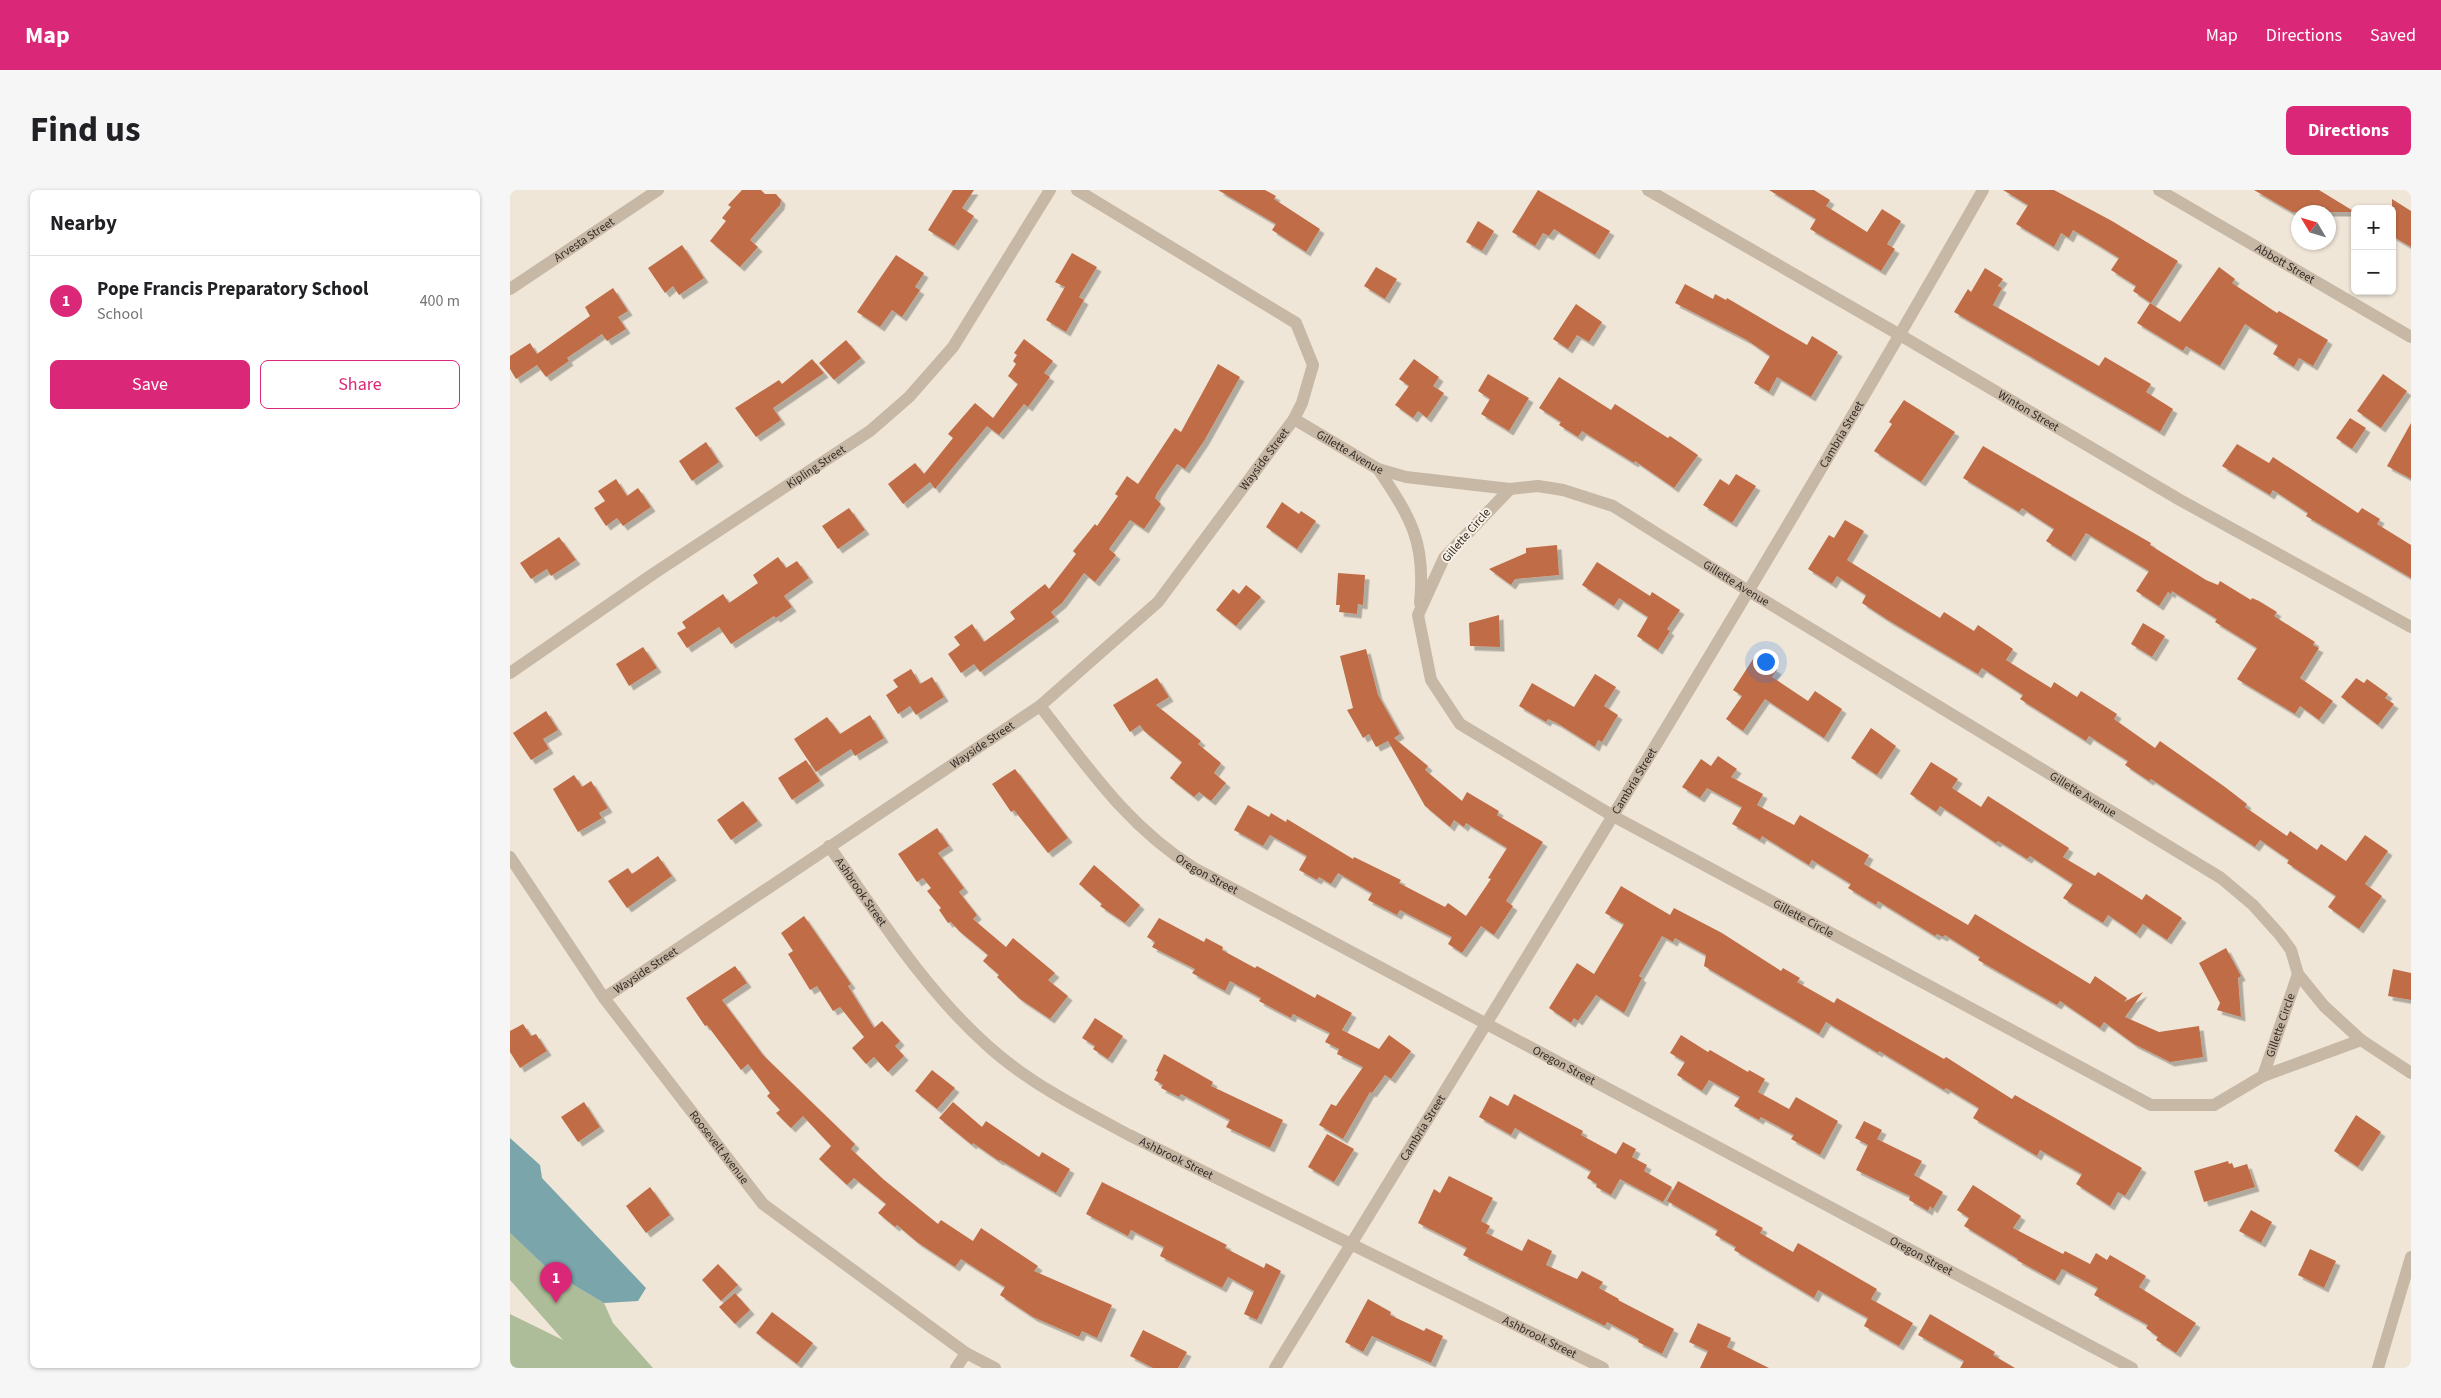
<!DOCTYPE html>
<meta charset="utf-8">
<style>
:root{--surface:#fff;--page:#f6f6f6;--text:#202124;--muted:#757577;--line:#e0e0e0;--accent:#db2777}
body{margin:0;font-family:"Source Sans 3",sans-serif;background:var(--page);color:var(--text)}
.controls{position:absolute;right:15px;top:15px;display:grid;overflow:hidden;border-radius:8px;box-shadow:0 1px 4px #0004}
.controls button{width:45px;height:45px;display:grid;place-items:center;padding:0;border:0;border-bottom:1px solid var(--line);background:var(--surface);color:var(--text);font:25px sans-serif}
.compass{position:absolute;left:1781px;top:15px;width:45px;height:45px;border-radius:50%;background:var(--surface);box-shadow:0 1px 4px #0004;rotate:308deg}
.you{position:absolute;left:1255px;top:471px;width:18px;height:18px;margin:-12px;border:4px solid #fff;border-radius:50%;background:#1a73e8;box-shadow:0 0 0 8px #1a73e833}
.badge{display:grid;place-items:center;width:32px;height:32px;border-radius:50%;background:var(--accent);color:#fff;font-size:16px;font-weight:700}
.pin{position:absolute;translate:-50% -41px;filter:drop-shadow(0 1px 2px #0008)}
.pin::after{content:'';position:absolute;top:26px;width:18px;height:15px;background:inherit;clip-path:polygon(0 0,100% 0,50% 100%)}
.list{margin:0;padding:0;list-style:none}
h2{display:flex;justify-content:space-between;align-items:center;height:65px;margin:0;padding:0 20px;font-size:21px}
h2 small{font-size:16px;font-weight:400;color:var(--muted)}
.list li{display:grid;grid-template-columns:32px 1fr auto;gap:15px;align-items:center;box-sizing:border-box;height:90px;padding:0 20px;border-top:1px solid var(--line)}
.list b{display:block;font-size:19px;white-space:nowrap}
.list p{margin:0;font-size:16px;white-space:nowrap;color:var(--muted)}
.list em{font-size:16px;font-style:normal;color:var(--muted)}
.actions{display:flex;gap:10px;padding:15px 20px}
.actions a{flex:1;padding:11px 0;border:1px solid var(--accent);border-radius:8px;text-align:center;font-size:18px;color:var(--accent)}
.actions .main{background:var(--accent);color:#fff}
.map{position:relative;flex:none;width:1901px;height:1178px;overflow:hidden;border-radius:8px}
header{display:flex;align-items:center;gap:30px;box-sizing:border-box;height:70px;padding:0 25px;background:var(--accent);color:#fff}
header strong{font-size:24px}
nav{display:flex;gap:28px;margin-inline-start:auto;font-size:18px}
.intro{display:flex;align-items:center;justify-content:space-between;box-sizing:border-box;height:120px;padding:0 30px}
h1{margin:0;font-size:35px}
.button{padding:12px 22px;border-radius:8px;background:var(--accent);color:#fff;font-size:18px;font-weight:700}
main{display:flex;gap:30px;padding:0 30px}
aside{flex:1;background:var(--surface);border-radius:8px;box-shadow:0 1px 4px #0004}
.map>svg:first-child{display:block}
.green{fill:#aebd99}
.water{fill:#79a5ab}
.building{fill:#c06d46;filter:url(#shadow)}
.lines{fill:none;stroke-linecap:round;stroke-linejoin:round}
.minor{stroke:#c7b7a5;stroke-width:12}
.labels{text-anchor:middle;stroke-width:4;stroke-linejoin:round;paint-order:stroke}
.street-label{font-size:12px;fill:#332b26;stroke:#f8f0e4}
</style>
<header>
<strong>Map</strong>
<nav><a>Map</a><a>Directions</a><a>Saved</a></nav>
</header>
<div class="intro"><h1>Find us</h1><a class="button">Directions</a></div>
<main>
<aside>
<h2>Nearby<small></small></h2>
<ul class="list">
<li><span class="badge">1</span><div><b>Pope Francis Preparatory School</b><p>School</p></div><em>400 m</em></li>
</ul>
<div class="actions"><a class="main">Save</a><a>Share</a></div>
</aside>
<div class="map">
<svg width="1901" height="1178" viewBox="0 0 1901 1178">
<defs>
<filter id="shadow"><feDropShadow dx="4.5" dy="4.5" stdDeviation="0" flood-color="#0004"/></filter>
</defs>
<rect width="100%" height="100%" fill="#efe6d8"/>
<path class="green" d="M0 1043 40 1081 94 1113 103 1133 143 1178H0V1124L53 1150 0 1090Z"/>
<path class="water" d="M0 948 30 975 32 988 136 1098 128 1111 94 1113 40 1081 0 1043Z"/>
<g class="building">
<path d="M232 0H251L255 4H266L271 10 270 15 240 50 248 57 230 77 200 51 216 31 212 28 221 17 218 15Z"/>
<path d="M443 0H464L452 18 464 26 444 56 418 40Z"/>
<path d="M708 0H755L766 6 764 9 810 39 796 62 762 40 766 34Z"/>
<path d="M1028 0 1100 41 1085 65 1044 39 1039 46 1033 43 1025 56 1002 42Z"/>
<path d="M1259 0H1304L1320 10 1316 16 1357 42 1372 19 1391 31 1377 54 1385 59 1371 81 1300 39 1306 29Z"/>
<path d="M1493 0H1544L1602 31 1668 71 1641 113 1623 101 1626 96 1601 80 1609 68 1580 50 1563 40 1559 48 1551 43 1544 57 1506 34 1518 15Z"/>
<path d="M1744 0H1809L1845 22H1782Z"/>
<path d="M1882 9 1901 21V57L1882 46Z"/>
<path d="M968 31 984 41 972 61 956 52Z"/>
<path d="M172 55 194 88 169 105 163 96 155 103 138 78Z"/>
<path d="M562 63 587 77 569 107 574 110 556 142 536 130 555 97 545 92Z"/>
<path d="M386 65 414 83 405 97 410 100 392 127 382 120 370 137 347 122Z"/>
<path d="M866 77 887 89 875 109 854 96Z"/>
<path d="M1709 77 1725 89 1722 93 1767 123 1769 121 1818 150 1803 176 1789 168 1784 177 1763 164 1768 155 1735 134 1710 176 1676 156 1673 161 1627 133 1640 113 1670 132Z"/>
<path d="M1475 78 1493 89 1488 96 1492 98 1483 115 1589 176 1595 167 1641 194 1636 202 1663 219 1650 242 1444 122 1458 99 1461 102Z"/>
<path d="M1175 94 1203 109 1205 104 1216 110 1217 108 1297 155 1302 146 1328 162 1301 207 1267 187 1259 202 1244 193 1260 166 1237 150 1165 113Z"/>
<path d="M103 98 118 121 108 127 116 139 97 151 92 144 57 168 59 171 36 187 27 175 6 189 0 179V166L20 153 27 164 80 126 75 117Z"/>
<path d="M1066 114 1092 132 1079 152 1067 145 1058 159 1043 149Z"/>
<path d="M514 149 543 171 534 183 540 187 518 217 514 214 489 245 477 236 425 299 420 292 393 314 378 294 405 273 414 284 443 248 438 244 465 213 483 228 508 194 498 186 506 174 503 171 507 165 504 163Z"/>
<path d="M336 150 351 168 324 190 309 173Z"/>
<path d="M302 169 314 183 263 218 271 230 246 247 225 218 269 190 272 194Z"/>
<path d="M904 169 929 187 923 196 934 203 917 228 908 221 903 228 885 215 899 196 889 189Z"/>
<path d="M708 174 730 187 694 251 675 279 667 274 647 303 645 308 651 314 634 339 620 330 599 359 606 365 585 392 574 383 552 413 541 422 545 427 470 482 464 474 451 483 438 464 450 455 444 447 462 434 474 452 505 429 500 422 535 394 539 399 566 364 563 361 585 334 587 336 608 306 605 304 617 286 628 294 665 238 671 242Z"/>
<path d="M978 184 1019 208 999 241 971 224 980 209 968 201Z"/>
<path d="M1873 184 1897 201 1871 238 1847 221Z"/>
<path d="M1049 187 1101 220 1105 214 1158 248 1160 246 1188 265 1164 298 1125 271 1124 273 1072 241 1068 247 1049 235 1051 232 1029 218Z"/>
<path d="M1394 210 1445 242 1411 292 1364 261 1382 234 1379 232Z"/>
<path d="M1840 228 1856 238 1842 259 1826 248Z"/>
<path d="M1901 233V289L1877 276Z"/>
<path d="M196 252 209 272 182 291 169 271Z"/>
<path d="M1727 254 1759 273 1763 267 1848 323 1852 318 1870 329 1867 334 1901 355V388L1796 326 1798 323 1763 300 1760 305 1712 276Z"/>
<path d="M1473 256 1641 353 1640 355 1696 390 1708 395 1710 391 1741 410 1742 408 1749 411 1767 422 1764 426 1805 452 1803 455 1809 458 1790 488 1823 511 1809 530 1790 516 1785 524 1727 489 1747 458 1705 432 1707 429 1662 401 1661 404 1658 402 1649 416 1626 401 1639 381 1576 343 1561 367 1536 351 1544 339 1512 318 1509 322 1453 288Z"/>
<path d="M1226 284 1246 296 1222 333 1193 315 1210 289 1219 295Z"/>
<path d="M106 289 117 306 128 298 141 317 113 336 107 328 96 336 84 318 95 311 88 301Z"/>
<path d="M772 312 789 324 791 321 806 331 787 359 756 337Z"/>
<path d="M339 318 355 340 328 359 312 336Z"/>
<path d="M1335 330 1354 341 1337 370 1430 428 1434 422 1464 441 1468 435 1503 459 1496 470 1541 498 1544 492 1567 507 1571 501 1607 524 1604 529 1645 558 1650 551 1715 597 1737 614 1735 617 1777 646 1780 641 1807 660 1811 654 1836 671 1855 645 1878 661 1855 694 1872 706 1849 739 1818 717 1826 706 1777 673 1779 670 1750 650 1745 657 1641 589 1639 591 1615 575 1618 571 1579 546 1576 551 1510 509 1513 505 1472 478 1468 484 1378 430 1352 413 1356 405 1327 386 1322 394 1298 379 1319 345 1324 348Z"/>
<path d="M49 347 66 370 41 386 37 379 21 389 10 373Z"/>
<path d="M1047 355 1049 385 1005 389 1001 395 979 379 1016 363V358Z"/>
<path d="M268 367 276 378 287 371 299 388 274 406 282 417 266 428 264 426 221 454 209 437 177 458 167 443 176 438 172 432 213 404 219 413 248 393 243 385Z"/>
<path d="M1087 372 1140 406 1142 402 1170 420 1157 439 1160 441 1148 460 1127 446 1138 427 1109 408 1104 416 1072 395Z"/>
<path d="M828 383 855 385 853 415 848 414 847 424 829 422 830 415H826Z"/>
<path d="M736 395 751 407 726 436 706 420 723 399 729 404Z"/>
<path d="M989 425 990 457 960 456 959 433Z"/>
<path d="M1633 433 1655 446 1642 467 1621 454Z"/>
<path d="M133 457 147 478 119 496 106 474Z"/>
<path d="M856 459 868 505 890 544 884 548 918 576 915 580 952 611 957 602 967 608 989 621 987 625 1033 652 996 711 1003 716 984 745 971 736 952 763 938 754 942 747 890 720 887 725 858 710 862 703 828 683 821 694 809 687 807 690 789 680 797 666 760 645 753 656 724 640 738 615 759 627 761 623 776 632 777 629 843 669 844 667 891 690 889 693 935 717 938 713 956 726 981 689 978 688 997 658 956 633 954 637 944 630 940 637 915 616 878 551 866 557 859 544 853 548 837 520 843 518 830 466Z"/>
<path d="M1245 466 1267 480 1262 487 1298 511 1305 501 1332 519 1314 548 1255 509 1233 541 1216 529 1232 506 1223 500Z"/>
<path d="M401 479 410 494 422 487 434 507 406 525 400 516 388 524 376 505 388 497 383 490Z"/>
<path d="M1085 484 1106 497 1094 516 1108 525 1092 552 1088 550 1085 557 1047 533 1038 529 1036 532 1009 516 1022 493 1064 517Z"/>
<path d="M647 488 659 507 646 515 691 551 688 554 711 573 704 583 716 593 701 611 689 602 684 607 660 588 672 572 634 541 630 535 620 542 603 515Z"/>
<path d="M1846 488 1854 493 1857 489 1878 504 1875 508 1884 514 1868 535 1831 507Z"/>
<path d="M36 521 48 540 33 549 39 559 21 570 3 543Z"/>
<path d="M360 525 374 548 345 566 341 559 306 582 284 549 317 527 330 544Z"/>
<path d="M1361 538 1386 556 1367 585 1341 568Z"/>
<path d="M1208 566 1227 579 1221 587 1253 604 1247 615 1284 635 1290 625 1359 665 1354 674 1458 735 1465 724 1580 794 1585 786 1617 808 1614 812 1633 802 1615 827 1649 842 1689 836 1693 867 1660 872 1624 854 1594 832 1590 838 1550 811 1547 815 1489 782 1468 770 1470 767 1435 745 1433 747 1427 744 1425 746 1368 711 1366 715 1338 698 1341 694 1302 670 1299 675 1252 646 1250 650 1231 639 1222 634 1232 617 1197 598 1190 608 1172 597 1191 569 1201 576Z"/>
<path d="M296 570 310 591 282 610 268 588Z"/>
<path d="M1421 572 1448 589 1442 598 1471 617 1478 606 1559 658 1553 667 1585 686 1588 682 1632 710 1636 704 1672 728 1657 750 1633 734 1626 744 1598 725 1593 733 1553 708 1563 694 1520 666 1517 669 1488 651 1486 653 1430 616 1426 622 1400 604Z"/>
<path d="M505 579 558 648 538 663 504 620 501 622 482 594Z"/>
<path d="M64 585 72 597 81 591 98 618 89 623 92 628 68 642 43 599Z"/>
<path d="M233 611 248 631 221 650 207 630Z"/>
<path d="M427 638 439 656 428 663 454 698 449 702 467 725 463 729 496 757 503 748 545 783 538 790 558 806 540 829 510 809 487 787 489 785 473 771 478 765 449 741 441 732 438 733 429 720 431 718 417 701 421 698 413 688 407 692 388 664Z"/>
<path d="M148 666 162 686 117 718 98 691 118 678 122 684Z"/>
<path d="M584 675 630 715 615 733 590 716 592 714 569 694Z"/>
<path d="M1111 696 1160 725 1164 718 1212 743 1271 781 1273 778 1290 788 1287 792 1324 813 1327 808 1434 869 1436 867 1502 909 1505 905 1632 978 1615 1006 1608 1002 1600 1016 1566 994 1572 984 1530 960 1527 966 1463 928 1469 918 1436 898 1434 900 1369 861 1368 863 1316 832 1309 844 1194 776 1196 765 1165 748 1163 752 1152 746 1129 786 1132 788 1114 823 1086 805 1068 831 1064 828 1061 833 1039 818 1067 773 1084 784 1114 734 1095 723Z"/>
<path d="M294 726 341 794 338 796 364 838 372 831 390 851 385 856 394 866 378 882 364 867 356 874 342 858 354 847 330 817 323 821 307 796 300 800 278 764 283 761 271 743Z"/>
<path d="M649 728 694 752 696 748 713 757 712 760 745 778 747 776 805 808 807 804 842 823 832 840 869 859 879 845 901 861 881 889 875 885 862 903 860 902 833 949 809 935 821 914 826 916 853 877 827 864 829 859 815 852 820 843 783 824 781 828 749 811 751 808 720 791 715 801 682 783 685 779 642 757 645 752 637 747Z"/>
<path d="M1716 758 1731 786 1728 788 1731 827 1707 820 1710 813 1689 773Z"/>
<path d="M225 776 237 793 212 810 253 865 345 954 341 959 373 989 428 1034 431 1030 463 1051 471 1038 528 1076 524 1081 602 1115 587 1148 572 1141 569 1147 523 1127 490 1105 495 1097 451 1069 445 1077 407 1052 387 1035 385 1037 368 1023 376 1014 344 988 337 995 309 969 321 956 293 926 281 938 266 923 270 920 257 906 260 903 238 874 231 880 197 835 195 836 176 808Z"/>
<path d="M1883 779 1901 783V810L1878 806Z"/>
<path d="M585 828 613 846 598 869 583 859 585 856 572 848Z"/>
<path d="M13 834 21 846 26 844 37 861 10 878 0 862V841Z"/>
<path d="M1171 845 1198 862 1200 860 1238 882 1239 880 1255 889 1248 902 1279 919 1286 907 1328 931 1310 965 1281 949 1284 945 1251 927 1249 930 1224 916 1230 907 1199 890 1192 901 1167 885 1175 872 1160 863Z"/>
<path d="M654 864 703 892 701 896 773 930 760 958 716 937 720 930 671 904 669 907 651 898 653 895 644 890 648 882 646 881Z"/>
<path d="M422 880 445 898 427 919 405 901Z"/>
<path d="M1004 904 1073 941 1071 945 1106 964 1113 952 1126 959 1122 967 1137 975 1134 981 1162 997 1153 1012 1110 989 1101 1005 1086 997 1087 994 1077 988 1081 981 1005 938 1001 945 969 927 980 906 998 916Z"/>
<path d="M74 912 90 937 68 952 51 927Z"/>
<path d="M443 912 472 937 476 931 529 967 532 962 560 979 546 1003 490 970 489 971 463 953 462 955 429 928Z"/>
<path d="M1846 925 1871 942 1848 977 1824 961Z"/>
<path d="M1354 931 1372 940 1367 949 1412 971 1404 985 1433 1002 1423 1019 1420 1016 1418 1021 1399 1010 1400 1006 1346 980 1358 955 1345 948Z"/>
<path d="M817 944 844 959 824 992 798 977Z"/>
<path d="M1718 971 1719 974 1722 973 1724 978 1737 974 1745 997 1694 1012 1684 981Z"/>
<path d="M939 986 983 1008 971 1031 980 1036 976 1043 1012 1061 1018 1049 1042 1061 1036 1075 1067 1089 1072 1081 1093 1092 1089 1098 1109 1109 1108 1110 1164 1139 1152 1164 1128 1152 1129 1149 1097 1132 1095 1136 953 1065 957 1058 908 1033 924 999 930 1003Z"/>
<path d="M1168 991 1253 1038 1250 1043 1283 1062 1288 1053 1367 1099 1361 1109 1403 1133 1389 1156 1354 1136 1358 1128 1308 1100 1304 1108 1224 1060 1226 1057 1205 1045 1208 1040 1157 1011Z"/>
<path d="M592 992 717 1055 715 1058 754 1078 756 1073 771 1081 747 1130 734 1124 744 1101 718 1087 712 1098 650 1066 654 1057 621 1040 618 1046 576 1024Z"/>
<path d="M1463 995 1511 1026 1503 1038 1553 1064 1555 1061 1580 1074 1586 1063 1597 1070 1600 1065 1636 1086 1629 1097 1686 1133 1666 1163 1646 1150 1648 1147 1636 1138 1638 1135 1584 1105 1588 1098 1552 1079 1545 1091 1507 1070 1508 1069 1454 1036 1459 1028 1447 1020Z"/>
<path d="M140 997 160 1025 136 1043 116 1016Z"/>
<path d="M1741 1020 1762 1032 1751 1053 1729 1041Z"/>
<path d="M1800 1059 1826 1071 1814 1098 1788 1085Z"/>
<path d="M208 1074 228 1095 211 1111 192 1090Z"/>
<path d="M225 1103 240 1120 225 1134 209 1117Z"/>
<path d="M858 1109 881 1122 880 1125 914 1141 916 1138 933 1146 921 1173 862 1146 853 1162 835 1152Z"/>
<path d="M262 1122 303 1153 287 1174 246 1143Z"/>
<path d="M1420 1124 1485 1162 1483 1165 1505 1178H1450L1454 1171 1408 1145Z"/>
<path d="M1188 1133 1221 1148 1217 1157 1259 1178H1190L1198 1161 1179 1152Z"/>
<path d="M633 1140 677 1162 668 1178H643L620 1166Z"/>
</g>
<g class="lines">
<g class="minor">
<path id="s1" d="M567 0 786 133 803 175 792 213 784 229 868 279 896 287 1000 299 1028 296 1053 300 1103 316 1237 400 1711 688 1743 715 1770 745 1781 760 1788 784 1814 816 1851 850 1901 883"/>
<path id="s2" d="M1138 0 1390 145 1670 310 1901 437"/>
<path id="s3" d="M1649 0 1901 147"/>
<path id="s4" d="M0 99 148 0"/>
<path d="M868 279C901 328 916 352 910 413"/>
<path id="s5" d="M1000 299 934 368 908 425 921 490 950 534 1103 626 1641 915H1704L1753 886 1788 784"/>
<path id="s6" d="M0 483 143 384 360 241 399 207 443 157 540 0"/>
<path id="s7" d="M530 516C578 577 616 635 684 678L1622 1178"/>
<path id="s8" d="M319 656C368 725 414 799 478 856 519 893 570 919 619 945L1093 1178"/>
<path id="s9" d="M0 667 94 808 253 1014 456 1163 485 1178"/>
<path id="s10" d="M94 808 530 516 648 412 784 229"/>
<path d="M1753 886 1851 850"/>
<path d="M446 1178 456 1163"/>
<path id="s11" d="M765 1178C1004 788 1246 398 1473 0"/>
<path d="M1868 1178 1901 1067"/>
</g>
</g>
<g class="labels">
<g class="street-label">
<text dy="4" stroke="none"><textPath href="#s4" startOffset="89">Arvesta Street</textPath></text>
<text dy="4" stroke="none"><textPath href="#s3" startOffset="146">Abbott Street</textPath></text>
<text dy="4" stroke="none"><textPath href="#s2" startOffset="440">Winton Street</textPath></text>
<text dy="4" stroke="none"><textPath href="#s11" startOffset="1092">Cambria Street</textPath></text>
<text dy="4" stroke="none"><textPath href="#s1" startOffset="424">Gillette Avenue</textPath></text>
<text dy="4" stroke="none"><textPath href="#s10" startOffset="860">Wayside Street</textPath></text>
<text dy="4" stroke="none"><textPath href="#s6" startOffset="369">Kipling Street</textPath></text>
<text transform="translate(956 345) rotate(-49)" y="4">Gillette Circle</text>
<text dy="4" stroke="none"><textPath href="#s1" startOffset="842">Gillette Avenue</textPath></text>
<text dy="4" stroke="none"><textPath href="#s10" startOffset="455">Wayside Street</textPath></text>
<text dy="4" stroke="none"><textPath href="#s11" startOffset="688">Cambria Street</textPath></text>
<text dy="4" stroke="none"><textPath href="#s1" startOffset="1248">Gillette Avenue</textPath></text>
<text dy="4" stroke="none"><textPath href="#s7" startOffset="239">Oregon Street</textPath></text>
<text dy="4" stroke="none"><textPath href="#s8" startOffset="56">Ashbrook Street</textPath></text>
<text dy="4" stroke="none"><textPath href="#s5" startOffset="672">Gillette Circle</textPath></text>
<text dy="4" stroke="none"><textPath href="#s10" startOffset="50">Wayside Street</textPath></text>
<text dy="4" stroke="none"><textPath href="#s5" startOffset="1240">Gillette Circle</textPath></text>
<text dy="4" stroke="none"><textPath href="#s7" startOffset="644">Oregon Street</textPath></text>
<text dy="4" stroke="none"><textPath href="#s11" startOffset="282">Cambria Street</textPath></text>
<text dy="4" stroke="none"><textPath href="#s9" startOffset="358">Roosevelt Avenue</textPath></text>
<text dy="4" stroke="none"><textPath href="#s8" startOffset="476">Ashbrook Street</textPath></text>
<text dy="4" stroke="none"><textPath href="#s7" startOffset="1049">Oregon Street</textPath></text>
<text dy="4" stroke="none"><textPath href="#s8" startOffset="881">Ashbrook Street</textPath></text>
</g>
</g>
</svg>
<div class="controls">
<button>+</button>
<button>−</button>
</div>
<svg class="compass" viewBox="-18 -18 36 36"><path d="M0-13l5 13h-10z" fill="#e53935"/><path d="M0 13l5-13h-10z" fill="#757577"/></svg>
<div class="you"></div>
<div class="pin badge" style="left:46px;top:1113px">1</div>
</div>
</main>
